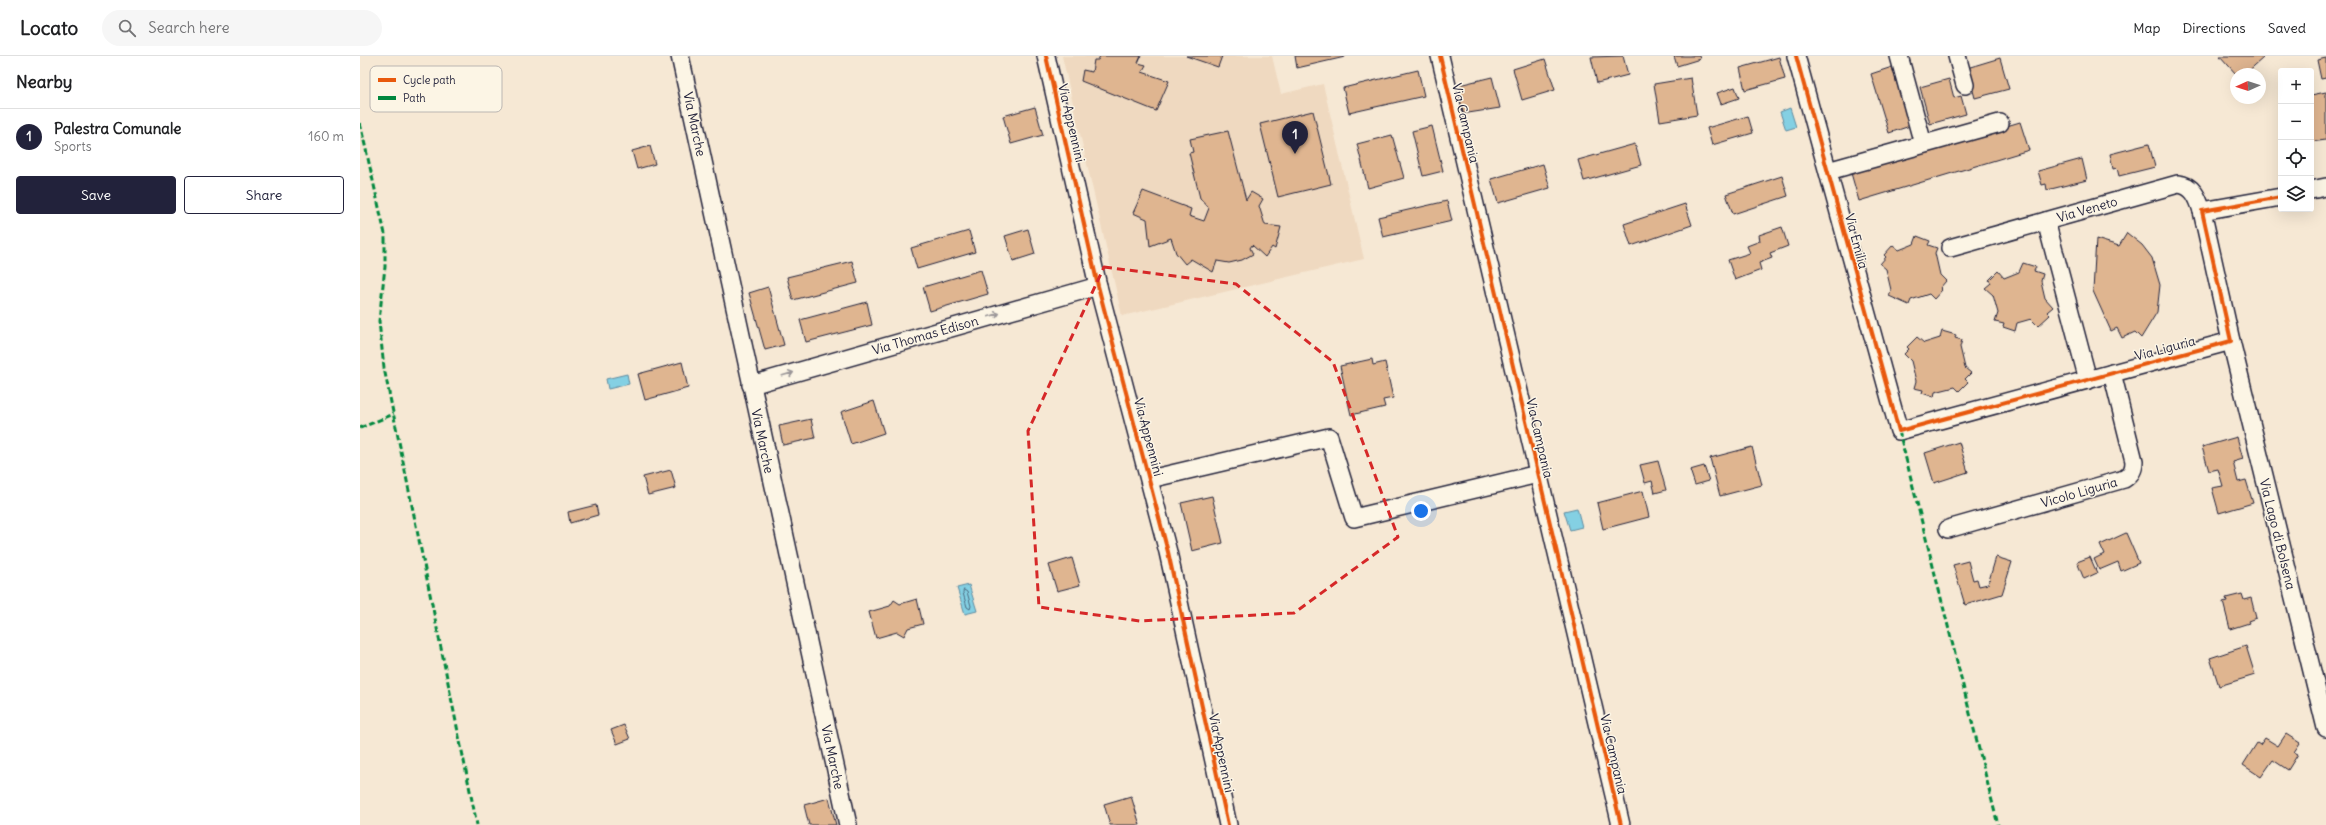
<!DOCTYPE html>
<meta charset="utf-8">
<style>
:root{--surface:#fff;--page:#f6f6f6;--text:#202124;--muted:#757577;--line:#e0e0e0;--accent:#22223b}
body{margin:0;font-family:Delius,sans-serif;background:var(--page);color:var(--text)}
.controls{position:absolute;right:12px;top:12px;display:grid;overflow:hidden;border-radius:4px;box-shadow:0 4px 16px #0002}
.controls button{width:36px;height:36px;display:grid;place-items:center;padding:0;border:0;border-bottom:1px solid var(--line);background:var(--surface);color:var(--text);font:20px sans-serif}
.compass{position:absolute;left:1870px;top:12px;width:36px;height:36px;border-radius:50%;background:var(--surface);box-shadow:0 4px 16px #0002;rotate:267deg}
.you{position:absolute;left:1061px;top:455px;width:14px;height:14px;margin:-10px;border:3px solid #fff;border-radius:50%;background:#1a73e8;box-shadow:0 0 0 6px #1a73e833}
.badge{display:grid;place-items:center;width:26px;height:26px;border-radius:50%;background:var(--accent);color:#fff;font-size:13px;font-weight:700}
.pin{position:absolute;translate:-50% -33px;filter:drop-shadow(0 1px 2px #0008)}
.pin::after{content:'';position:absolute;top:21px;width:14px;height:12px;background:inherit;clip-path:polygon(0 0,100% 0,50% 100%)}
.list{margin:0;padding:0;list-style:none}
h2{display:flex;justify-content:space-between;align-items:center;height:52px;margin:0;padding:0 16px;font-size:17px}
h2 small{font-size:13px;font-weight:400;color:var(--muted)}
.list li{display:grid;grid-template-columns:26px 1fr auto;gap:12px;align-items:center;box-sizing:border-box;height:56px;padding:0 16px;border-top:1px solid var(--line)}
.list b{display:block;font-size:15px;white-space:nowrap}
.list p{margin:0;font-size:13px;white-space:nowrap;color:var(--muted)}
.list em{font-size:13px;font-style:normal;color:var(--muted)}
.actions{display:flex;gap:8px;padding:12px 16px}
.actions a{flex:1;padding:9px 0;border:1px solid var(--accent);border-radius:4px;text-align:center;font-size:14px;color:var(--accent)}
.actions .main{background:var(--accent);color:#fff}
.icon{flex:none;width:22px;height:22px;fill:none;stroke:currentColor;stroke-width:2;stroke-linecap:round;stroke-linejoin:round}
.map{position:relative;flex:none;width:1966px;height:769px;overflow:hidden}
header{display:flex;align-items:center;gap:24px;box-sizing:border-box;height:56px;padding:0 20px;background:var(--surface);border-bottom:1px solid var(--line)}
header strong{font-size:19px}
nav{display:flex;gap:22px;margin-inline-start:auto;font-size:14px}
.search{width:280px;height:36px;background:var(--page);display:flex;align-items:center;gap:10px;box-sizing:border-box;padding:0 14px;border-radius:22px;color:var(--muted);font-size:15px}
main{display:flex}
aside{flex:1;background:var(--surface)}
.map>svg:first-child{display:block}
.built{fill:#efd9c0}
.water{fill:#84d0e3;stroke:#5d8aa0}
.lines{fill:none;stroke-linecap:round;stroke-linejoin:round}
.shore{stroke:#49687e;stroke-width:1}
.building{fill:#dfb590;stroke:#22223b}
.street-casing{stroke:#22223b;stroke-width:20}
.street{stroke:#fcf5e5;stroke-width:17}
.quiet{stroke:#00873e;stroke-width:3;stroke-dasharray:6 3;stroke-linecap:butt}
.cycleway-casing{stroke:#fcf5e5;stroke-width:6}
.cycleway{stroke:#e8590c;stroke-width:4}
.oneway{stroke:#9a9698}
.marked{fill:none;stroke:#d62828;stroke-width:3;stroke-dasharray:8 5;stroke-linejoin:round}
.labels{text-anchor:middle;stroke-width:3;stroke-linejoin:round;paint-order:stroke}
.street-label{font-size:13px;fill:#22223b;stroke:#fcf5e5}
.key{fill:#fcf5e5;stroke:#bbb6b2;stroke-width:1}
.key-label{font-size:11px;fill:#22223b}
</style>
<header>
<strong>Locato</strong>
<div class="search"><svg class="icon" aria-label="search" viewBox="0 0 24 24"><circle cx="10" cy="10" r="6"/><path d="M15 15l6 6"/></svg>Search here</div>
<nav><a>Map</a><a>Directions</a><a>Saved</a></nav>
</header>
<main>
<aside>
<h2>Nearby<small></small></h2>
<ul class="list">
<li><span class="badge">1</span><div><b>Palestra Comunale</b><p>Sports</p></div><em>160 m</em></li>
</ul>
<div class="actions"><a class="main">Save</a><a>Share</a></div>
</aside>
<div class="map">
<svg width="1966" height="769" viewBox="0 0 1966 769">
<rect width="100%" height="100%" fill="#f6e8d4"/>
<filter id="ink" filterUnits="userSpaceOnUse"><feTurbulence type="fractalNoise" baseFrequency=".025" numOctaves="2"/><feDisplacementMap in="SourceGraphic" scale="8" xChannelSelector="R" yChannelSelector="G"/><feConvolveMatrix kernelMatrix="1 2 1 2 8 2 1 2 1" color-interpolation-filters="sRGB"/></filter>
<g filter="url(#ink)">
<path class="built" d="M702 0H912L921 38 963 28 1004 203 762 260Z"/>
<g class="water">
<path d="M1430 52 1436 71 1426 74 1420 56Z"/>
<path d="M267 318 269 328 248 333 246 323Z"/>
<path d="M1217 452 1222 471 1210 474 1204 455Z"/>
<path d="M609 529 617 555 605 558 597 532Z"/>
</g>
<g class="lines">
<path class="shore" d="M604 534 607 536 611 550 610 553 607 551 603 537Z"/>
</g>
<g class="building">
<path d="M740 0H781L778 7 786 9 782 16 809 25 796 55 721 25 723 14 732 16 734 4H738Z"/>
<path d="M826 0H862L858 11Z"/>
<path d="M935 0H985V1L937 12Z"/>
<path d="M1263 0 1268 19 1237 27 1231 1Z"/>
<path d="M1314 0H1339L1340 3 1317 10Z"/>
<path d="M1860 0H1901L1903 2 1885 18H1876Z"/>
<path d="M1419 1 1425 23 1385 34 1380 12Z"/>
<path d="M1640 2 1649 33 1615 42 1607 12Z"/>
<path d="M1966 2V22L1961 23 1957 4Z"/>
<path d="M1185 3 1195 34 1162 44 1153 13Z"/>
<path d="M1532 11 1550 70 1529 77 1511 18Z"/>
<path d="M1058 14 1064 40 989 57 983 32Z"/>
<path d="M1132 21 1140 52 1102 58 1095 30Z"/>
<path d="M1331 22 1337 59 1300 65 1294 28Z"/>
<path d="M1589 23 1594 42 1601 40 1606 58 1570 68 1560 31Z"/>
<path d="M1375 31 1379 42 1361 48 1357 37Z"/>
<path d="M1966 36V84L1951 86V39Z"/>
<path d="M675 51 683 79 651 88 643 60Z"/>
<path d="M953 55 971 128 918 141 900 68Z"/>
<path d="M1388 60 1393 77 1352 89 1347 72Z"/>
<path d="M1660 66 1669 94 1499 145 1491 117Z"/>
<path d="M1072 70 1083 115 1063 120 1052 75Z"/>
<path d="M868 75 886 144 891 136 903 143 899 150 905 169 921 171 915 193 912 191 905 201 892 189 890 192 893 198 882 204 869 207 857 205 853 216 831 203 825 208 816 197 811 182 790 190 787 163 773 157 783 135 831 153 829 160 844 165 849 152 840 142 829 97 833 96 830 83Z"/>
<path d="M1032 79 1044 122 1008 132 997 88Z"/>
<path d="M1275 88 1281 109 1224 125 1218 104Z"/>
<path d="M1789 88 1795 111 1759 120 1757 112 1753 113 1750 98Z"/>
<path d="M290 90 295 108 277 113 272 95Z"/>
<path d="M1722 103 1727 124 1687 134 1686 128 1682 129 1678 115Z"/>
<path d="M1183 108 1190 132 1138 147 1131 123Z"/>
<path d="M1422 120 1428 140 1373 158 1366 138Z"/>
<path d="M1087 145 1092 165 1023 181 1018 161Z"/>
<path d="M1325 148 1332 169 1271 190 1264 168Z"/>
<path d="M1422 171 1428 190 1410 197 1412 202 1399 207 1401 214 1375 224 1368 204 1390 197 1387 190 1400 185 1399 179Z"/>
<path d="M668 173 675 198 653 205 645 180Z"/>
<path d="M609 175 615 196 557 213 551 192Z"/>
<path d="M1767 177 1782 189 1792 202 1800 229 1797 256 1781 282 1775 276 1762 282 1757 272 1751 275 1733 235 1736 183 1759 190Z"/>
<path d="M1557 180 1570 185 1568 189 1577 192 1575 197 1580 219 1586 225 1580 232 1582 234 1574 243 1569 238 1551 244 1549 249 1529 240 1531 234 1526 213 1520 208 1526 201 1524 199 1533 189 1539 194 1554 188Z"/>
<path d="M492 205 498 227 433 244 427 221Z"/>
<path d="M1663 207 1676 211 1674 215 1683 218 1681 225 1685 242 1693 251 1687 256 1690 259 1678 270 1671 263 1657 267 1655 275 1643 271 1644 268 1635 266 1638 257 1633 239 1625 232 1631 227 1629 224 1638 215 1644 222 1659 216Z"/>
<path d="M621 214 628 238 570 255 563 231Z"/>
<path d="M408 231 424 289 405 294 389 237Z"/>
<path d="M507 246 512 269 446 286 440 264Z"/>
<path d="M1582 275 1596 279 1595 282 1602 284 1600 291 1605 312 1611 317 1605 323 1608 326 1599 335 1595 331 1575 336 1574 341 1562 337 1563 334 1554 332 1556 325 1551 305 1544 298 1549 293 1547 291 1557 281 1564 287 1580 282Z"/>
<path d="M1012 303 1013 309 1025 306 1033 342 1023 344 1025 351 991 359 980 310Z"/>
<path d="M322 306 328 332 285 344 278 318Z"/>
<path d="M514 345 524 377 491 388 481 356Z"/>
<path d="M451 363 455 382 423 389 419 370Z"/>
<path d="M1877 381 1883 403 1873 406 1878 426 1886 424 1893 447 1859 457 1852 432 1863 430 1858 413 1849 415 1842 391Z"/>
<path d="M1599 386 1608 416 1574 427 1565 397Z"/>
<path d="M1392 391 1402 429 1360 440 1350 402Z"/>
<path d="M1298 405 1306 434 1295 437 1292 425 1285 427 1280 409Z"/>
<path d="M1344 410 1349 425 1335 429 1330 414Z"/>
<path d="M311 414 316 432 288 439 283 421Z"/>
<path d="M1283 435 1289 461 1243 473 1237 447Z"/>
<path d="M852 440 863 487 832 495 821 447Z"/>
<path d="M236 449 238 459 210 467 208 456Z"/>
<path d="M1766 477 1779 507 1761 515 1758 506 1739 514 1734 503 1744 498 1740 489Z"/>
<path d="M1636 501 1652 506 1642 538 1605 549 1593 509 1608 505 1613 524 1617 523 1619 530 1628 528Z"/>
<path d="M1730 501 1737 517 1724 523 1717 506Z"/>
<path d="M712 502 720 529 697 535 689 509Z"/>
<path d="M1882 538 1884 544 1891 542 1896 562 1888 565 1889 567 1870 573 1863 546 1867 545 1866 542Z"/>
<path d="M557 543 563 568 548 572 544 580 537 576 516 582 509 556 530 550 534 544 540 548Z"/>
<path d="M1886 590 1895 619 1859 630 1850 602Z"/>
<path d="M264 669 270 683 257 688 251 674Z"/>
<path d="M1926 678 1940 687 1934 696 1938 698 1928 714 1913 704 1901 721 1883 709 1897 687 1900 689 1905 682 1918 690Z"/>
<path d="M771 740 780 769H750L744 748Z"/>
<path d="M469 742 476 769H449L444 749Z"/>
</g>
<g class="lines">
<defs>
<g id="street">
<path d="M320 0 488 769"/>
<path d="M686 0 738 230 808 496 868 769"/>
<path d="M1080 0 1261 769"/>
<path d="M1436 0 1539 375 1871 285 1842 155 1921 141"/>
<path d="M1539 0 1563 88"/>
<path d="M1597 0 1605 29"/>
<path d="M1468 115 1640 67"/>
<path d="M1951 134 1966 131"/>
<path d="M1590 192 1686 165"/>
<path d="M1871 285 1966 672"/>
<path d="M1728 324 1686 165 1818 128C1833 129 1838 142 1842 155"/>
<path d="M391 329 738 230"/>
<path d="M790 423 969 381 994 462 1178 418"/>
<path d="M1588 473 1764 423C1772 418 1774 413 1774 405L1752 317"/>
</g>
</defs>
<use href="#street" class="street-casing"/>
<use href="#street" class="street"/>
<g class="quiet">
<path d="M0 67 25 178V211L19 265 24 312 117 769"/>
<path d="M0 372 34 358"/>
<path d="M1539 375 1638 769"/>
</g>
<defs>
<g id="cycleway">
<path d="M686 0 738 230 808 496 868 769"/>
<path d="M1080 0 1261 769"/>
<path d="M1436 0 1539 375 1871 285 1842 155 1921 141"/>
</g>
</defs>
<use href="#cycleway" class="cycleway-casing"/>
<use href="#cycleway" class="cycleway"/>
</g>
<defs><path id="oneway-shaft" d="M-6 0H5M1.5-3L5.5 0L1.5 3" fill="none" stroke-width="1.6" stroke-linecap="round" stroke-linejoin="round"/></defs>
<g class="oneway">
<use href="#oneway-shaft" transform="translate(634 259) rotate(-16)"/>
<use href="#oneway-shaft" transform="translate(428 318) rotate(-16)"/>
</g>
</g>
<path class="marked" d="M744 211 876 228 973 306 1038 481 934 557 780 565 679 551 668 375Z"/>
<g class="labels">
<g class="street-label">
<text transform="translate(712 67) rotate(77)" y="5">Via Appennini</text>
<text transform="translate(1106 67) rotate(77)" y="5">Via Campania</text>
<text transform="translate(335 68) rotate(78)" y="5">Via Marche</text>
<text transform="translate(1727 153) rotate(-16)" y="5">Via Veneto</text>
<text transform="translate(1497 185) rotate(75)" y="5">Via Emilia</text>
<text transform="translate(565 279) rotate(-16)" y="5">Via Thomas Edison</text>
<text transform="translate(1805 292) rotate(-15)" y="5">Via Liguria</text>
<text transform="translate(789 381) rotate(75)" y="5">Via Appennini</text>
<text transform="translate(1180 382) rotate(77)" y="5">Via Campania</text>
<text transform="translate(403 385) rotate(78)" y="5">Via Marche</text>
<text transform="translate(1719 436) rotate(-16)" y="5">Vicolo Liguria</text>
<text transform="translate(1918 478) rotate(76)" y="5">Via Lago di Bolsena</text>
<text transform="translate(862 697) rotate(78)" y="5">Via Appennini</text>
<text transform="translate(1254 698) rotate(77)" y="5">Via Campania</text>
<text transform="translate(473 701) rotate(78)" y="5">Via Marche</text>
</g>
</g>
<rect x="10" y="10" width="132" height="46" rx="6" class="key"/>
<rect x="18" y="22" width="18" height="4" fill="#e8590c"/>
<rect x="18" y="40" width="18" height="4" fill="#00873e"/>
<g class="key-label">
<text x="43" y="28">Cycle path</text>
<text x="43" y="46">Path</text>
</g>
</svg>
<div class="controls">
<button>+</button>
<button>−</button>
<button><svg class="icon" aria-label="locate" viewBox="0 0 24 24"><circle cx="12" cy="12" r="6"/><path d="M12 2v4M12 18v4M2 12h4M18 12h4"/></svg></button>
<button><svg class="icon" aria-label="layers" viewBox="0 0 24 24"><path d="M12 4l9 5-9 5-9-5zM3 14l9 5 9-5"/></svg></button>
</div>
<svg class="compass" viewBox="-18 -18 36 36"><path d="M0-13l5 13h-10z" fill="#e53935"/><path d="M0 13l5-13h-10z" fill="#757577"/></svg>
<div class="you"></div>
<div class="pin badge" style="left:935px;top:98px">1</div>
</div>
</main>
